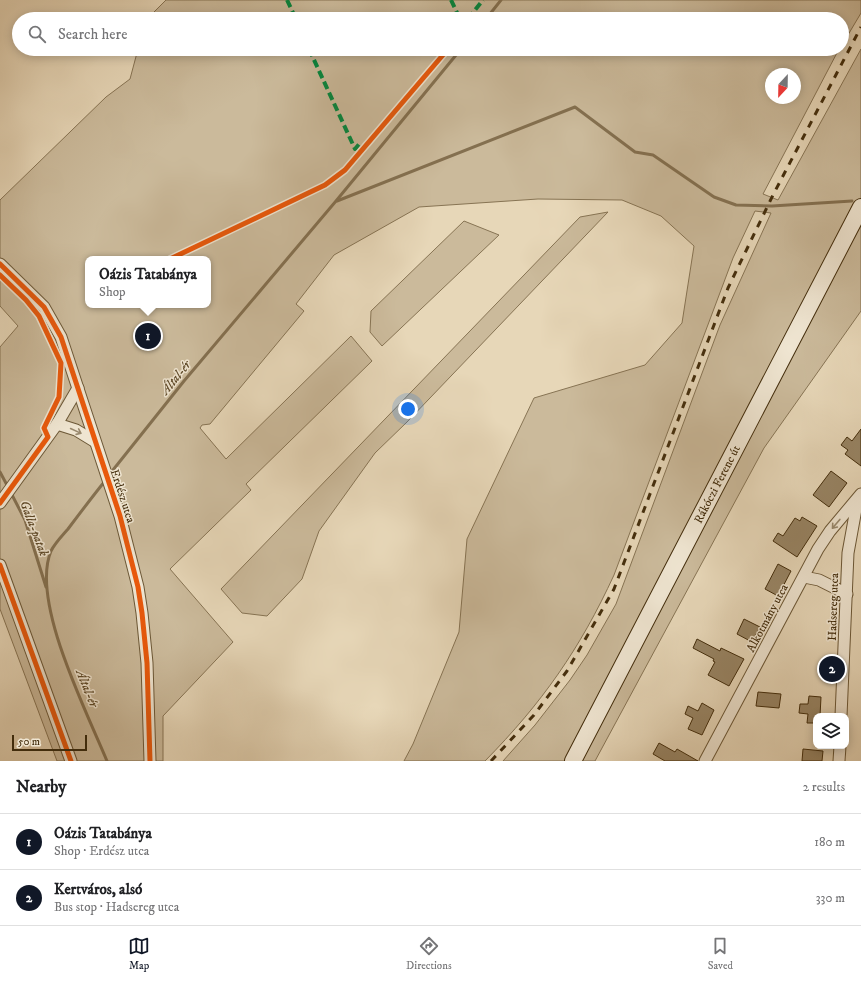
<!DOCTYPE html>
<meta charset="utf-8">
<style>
:root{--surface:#fff;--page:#f6f6f6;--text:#202124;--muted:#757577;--line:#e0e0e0;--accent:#111827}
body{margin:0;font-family:"IM FELL DW Pica",serif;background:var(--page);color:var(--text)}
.controls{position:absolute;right:12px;bottom:12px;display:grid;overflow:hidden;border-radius:8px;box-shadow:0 2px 10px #0003}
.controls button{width:36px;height:36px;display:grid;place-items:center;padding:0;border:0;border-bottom:1px solid var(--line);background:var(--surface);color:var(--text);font:20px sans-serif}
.compass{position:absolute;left:765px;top:68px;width:36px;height:36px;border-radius:50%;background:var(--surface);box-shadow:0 2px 10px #0003;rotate:202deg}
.scale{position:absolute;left:12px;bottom:10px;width:75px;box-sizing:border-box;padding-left:4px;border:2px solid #432d0c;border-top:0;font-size:11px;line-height:14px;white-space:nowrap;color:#432d0c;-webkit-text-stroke:3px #efe5d1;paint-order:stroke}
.you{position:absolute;left:408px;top:409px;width:14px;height:14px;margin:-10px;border:3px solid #fff;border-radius:50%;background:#1a73e8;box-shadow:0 0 0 6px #1a73e833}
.badge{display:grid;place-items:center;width:26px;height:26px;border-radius:50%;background:var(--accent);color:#fff;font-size:13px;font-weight:700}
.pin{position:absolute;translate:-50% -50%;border:2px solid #fff;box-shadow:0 1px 4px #0006}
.popup{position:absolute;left:85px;top:256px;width:126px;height:52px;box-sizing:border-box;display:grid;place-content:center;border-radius:8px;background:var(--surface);filter:drop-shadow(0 1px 3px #0005);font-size:13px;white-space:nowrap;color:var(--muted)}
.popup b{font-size:15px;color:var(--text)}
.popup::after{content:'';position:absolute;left:50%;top:100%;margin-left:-8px;border:8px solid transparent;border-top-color:var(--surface)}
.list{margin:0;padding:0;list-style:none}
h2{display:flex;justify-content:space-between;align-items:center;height:52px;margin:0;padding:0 16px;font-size:17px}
h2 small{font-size:13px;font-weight:400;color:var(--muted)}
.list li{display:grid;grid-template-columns:26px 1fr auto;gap:12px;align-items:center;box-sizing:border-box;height:56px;padding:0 16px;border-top:1px solid var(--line)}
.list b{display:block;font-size:15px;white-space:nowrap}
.list p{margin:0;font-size:13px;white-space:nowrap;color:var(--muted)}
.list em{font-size:13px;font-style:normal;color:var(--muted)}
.icon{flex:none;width:22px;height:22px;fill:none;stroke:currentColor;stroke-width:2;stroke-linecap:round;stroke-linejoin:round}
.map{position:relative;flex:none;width:861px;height:761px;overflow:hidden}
.search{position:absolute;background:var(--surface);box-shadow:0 2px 10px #0003;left:12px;right:12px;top:12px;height:44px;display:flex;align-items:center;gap:10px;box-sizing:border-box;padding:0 14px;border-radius:22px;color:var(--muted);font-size:15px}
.sheet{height:164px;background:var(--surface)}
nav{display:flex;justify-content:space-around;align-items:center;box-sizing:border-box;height:56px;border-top:1px solid var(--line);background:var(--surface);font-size:11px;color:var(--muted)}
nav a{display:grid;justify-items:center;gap:2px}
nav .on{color:var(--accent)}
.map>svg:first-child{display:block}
.green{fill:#cbba9b;stroke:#877454;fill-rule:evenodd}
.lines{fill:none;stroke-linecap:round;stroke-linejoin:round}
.stream{stroke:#847050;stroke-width:3}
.building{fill:#988565;stroke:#432d0c}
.minor-casing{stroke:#6c5837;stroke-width:13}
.secondary-casing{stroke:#432d0c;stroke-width:18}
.minor{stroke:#efe5d1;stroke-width:11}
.secondary{stroke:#efe5d1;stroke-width:16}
.rail{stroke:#432d0c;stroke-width:3;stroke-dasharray:7 7;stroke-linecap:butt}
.quiet{stroke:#00873e;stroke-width:4;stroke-dasharray:8 4;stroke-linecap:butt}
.cycleway-casing{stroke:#efe5d1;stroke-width:8}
.cycleway{stroke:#e8590c;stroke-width:5}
.oneway{stroke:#99896e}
.labels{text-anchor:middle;stroke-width:3;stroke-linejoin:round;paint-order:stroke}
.street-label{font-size:12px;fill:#432d0c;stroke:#efe5d1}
.water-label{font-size:13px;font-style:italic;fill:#5e4928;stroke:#efe5d1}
</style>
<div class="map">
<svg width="861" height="761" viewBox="0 0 861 761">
<rect width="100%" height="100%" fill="#e7d7b8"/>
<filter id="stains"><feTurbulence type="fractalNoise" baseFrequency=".005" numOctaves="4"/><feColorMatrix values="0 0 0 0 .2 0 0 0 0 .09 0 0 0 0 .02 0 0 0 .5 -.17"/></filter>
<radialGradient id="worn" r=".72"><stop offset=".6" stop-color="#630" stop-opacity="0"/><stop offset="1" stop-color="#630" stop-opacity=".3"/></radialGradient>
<g class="green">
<path d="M166 0H861V13L842 45V19H147Z"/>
<path d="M138 49H839L763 194 778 200 861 49V311L764 448 595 761H503L535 725 570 680 587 655 616 604 720 325 771 213 755 211 733 258 614 575C580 649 542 703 485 761H404L413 744 459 632 467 539 534 398 645 365 682 323 694 246 661 216 622 200 538 199 419 207 334 255 296 304 304 311 210 424 202 425 200 428 226 459 351 336 372 361 246 484 251 490 170 569 233 642 163 716V761H57L0 609V347L18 326 0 306V200L106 97 130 79ZM771 74H795V98H771ZM88 259H208V305H88Z"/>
<path d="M608 212 407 422 375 453 319 531 302 579 267 616 242 613 221 589 580 217Z"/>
<path d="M464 221 499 235 382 346 370 332 371 311Z"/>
</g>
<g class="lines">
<g class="stream">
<path d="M486 19 501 0"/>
<path d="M337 201 575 107 635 152 653 155 714 197 736 205 772 206 852 201"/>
<path d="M0 472 8 487"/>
<path d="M109 475 184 381 336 201 461 49"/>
<path d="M105 481C92 497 80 513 68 529 62 536 55 543 51 551 30 601 87 712 107 761"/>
<path d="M11 493 25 520 46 587"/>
</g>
</g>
<g class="building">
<path d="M861 429V466L845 454 848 450 841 445 847 437 852 441Z"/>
<path d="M831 471 847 483 829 507 813 495Z"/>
<path d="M802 517 817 526 797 557 773 541 778 533 783 536 795 518 800 521Z"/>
<path d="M778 564 791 571 778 596 765 589Z"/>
<path d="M744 619 760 627 752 642 737 634Z"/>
<path d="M697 639 720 651 721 648 744 659 729 686 708 675 715 662 713 661 714 659 693 648Z"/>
<path d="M758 692 781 694 779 708 756 706Z"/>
<path d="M809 696 821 697 820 716H816V723H807L808 714 799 713 800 704H808Z"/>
<path d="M702 703 714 710 702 735 688 729 693 718 685 714 688 706 698 711Z"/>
<path d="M659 743 675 752 677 749 698 761H665L653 754Z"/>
<path d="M803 749 823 751 822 761H802Z"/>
</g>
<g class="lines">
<defs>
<g id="minor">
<path d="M0 264 44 307 61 337 120 516 138 587 142 613 147 663 150 761"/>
<path d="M57 424 76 430 94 441"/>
<path d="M0 503 57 424 78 388"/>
<path d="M0 565 71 761"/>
<path d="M804 577 819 580 847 594"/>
<path d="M841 716 848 553 856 509 861 500"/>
<path d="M705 761 818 549 830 531 861 494"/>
<path d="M839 761 840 746"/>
</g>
<g id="secondary">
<path id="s1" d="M573 761 861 207"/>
</g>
</defs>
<use href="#minor" class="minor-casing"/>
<use href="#secondary" class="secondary-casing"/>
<use href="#minor" class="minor"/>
<use href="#secondary" class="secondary"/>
<path class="rail" d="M491 761 534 715 567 671 614 589 728 288 773 195 861 27"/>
<g class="quiet">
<path d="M287 0 296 19"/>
<path d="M451 0 460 19"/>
<path d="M468 19 483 0"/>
<path d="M309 49 355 149 360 143"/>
</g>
<defs>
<g id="cycleway">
<path d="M170 259 325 185 345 170 448 49"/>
<path d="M0 264 44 307 61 337 120 516 138 587 142 613 147 663 150 761"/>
<path d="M0 275 26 300 39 316 61 363 59 397 44 428 48 437 0 503"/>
<path d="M0 565 71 761"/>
</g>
</defs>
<use href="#cycleway" class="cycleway-casing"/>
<use href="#cycleway" class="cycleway"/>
</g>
<defs><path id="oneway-shaft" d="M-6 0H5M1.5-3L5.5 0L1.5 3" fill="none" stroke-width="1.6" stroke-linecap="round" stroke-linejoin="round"/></defs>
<g class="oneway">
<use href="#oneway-shaft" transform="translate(76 431) rotate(25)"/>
<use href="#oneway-shaft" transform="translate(836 524) rotate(130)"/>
</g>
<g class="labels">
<g class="street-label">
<text dy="4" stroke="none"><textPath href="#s1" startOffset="312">Rákóczi Ferenc út</textPath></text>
<text transform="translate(123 496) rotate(72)" y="4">Erdész utca</text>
<text transform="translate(833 607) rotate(-88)" y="4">Hadsereg utca</text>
<text transform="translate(767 618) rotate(-62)" y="4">Alkotmány utca</text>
</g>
<g class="water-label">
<text transform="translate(175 377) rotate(-51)" y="5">Által-ér</text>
<text transform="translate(35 528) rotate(69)" y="5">Galla-patak</text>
<text transform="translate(88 688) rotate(68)" y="5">Által-ér</text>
</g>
</g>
<rect width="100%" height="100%" filter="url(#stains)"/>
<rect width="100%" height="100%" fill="url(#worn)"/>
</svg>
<div class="controls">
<button><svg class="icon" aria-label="layers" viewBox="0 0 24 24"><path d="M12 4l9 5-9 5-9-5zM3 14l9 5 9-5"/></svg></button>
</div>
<svg class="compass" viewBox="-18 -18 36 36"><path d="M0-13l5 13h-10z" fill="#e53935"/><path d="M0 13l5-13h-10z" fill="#757577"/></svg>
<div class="scale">50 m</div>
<div class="you"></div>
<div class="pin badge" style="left:148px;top:336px">1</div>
<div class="popup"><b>Oázis Tatabánya</b>Shop</div>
<div class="pin badge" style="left:832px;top:669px">2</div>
<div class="search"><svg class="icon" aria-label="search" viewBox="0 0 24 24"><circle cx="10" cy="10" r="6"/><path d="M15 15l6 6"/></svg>Search here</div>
</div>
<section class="sheet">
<h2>Nearby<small>2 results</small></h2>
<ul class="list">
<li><span class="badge">1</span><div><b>Oázis Tatabánya</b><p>Shop · Erdész utca</p></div><em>180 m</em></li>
<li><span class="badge">2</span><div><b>Kertváros, alsó</b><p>Bus stop · Hadsereg utca</p></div><em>330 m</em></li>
</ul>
</section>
<nav>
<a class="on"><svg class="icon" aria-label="map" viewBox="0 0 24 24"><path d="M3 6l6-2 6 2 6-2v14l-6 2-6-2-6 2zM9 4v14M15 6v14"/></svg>Map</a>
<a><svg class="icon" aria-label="directions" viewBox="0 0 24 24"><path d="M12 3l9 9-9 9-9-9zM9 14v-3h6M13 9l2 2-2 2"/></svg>Directions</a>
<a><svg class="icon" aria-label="saved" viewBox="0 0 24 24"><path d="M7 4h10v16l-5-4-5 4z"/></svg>Saved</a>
</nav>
